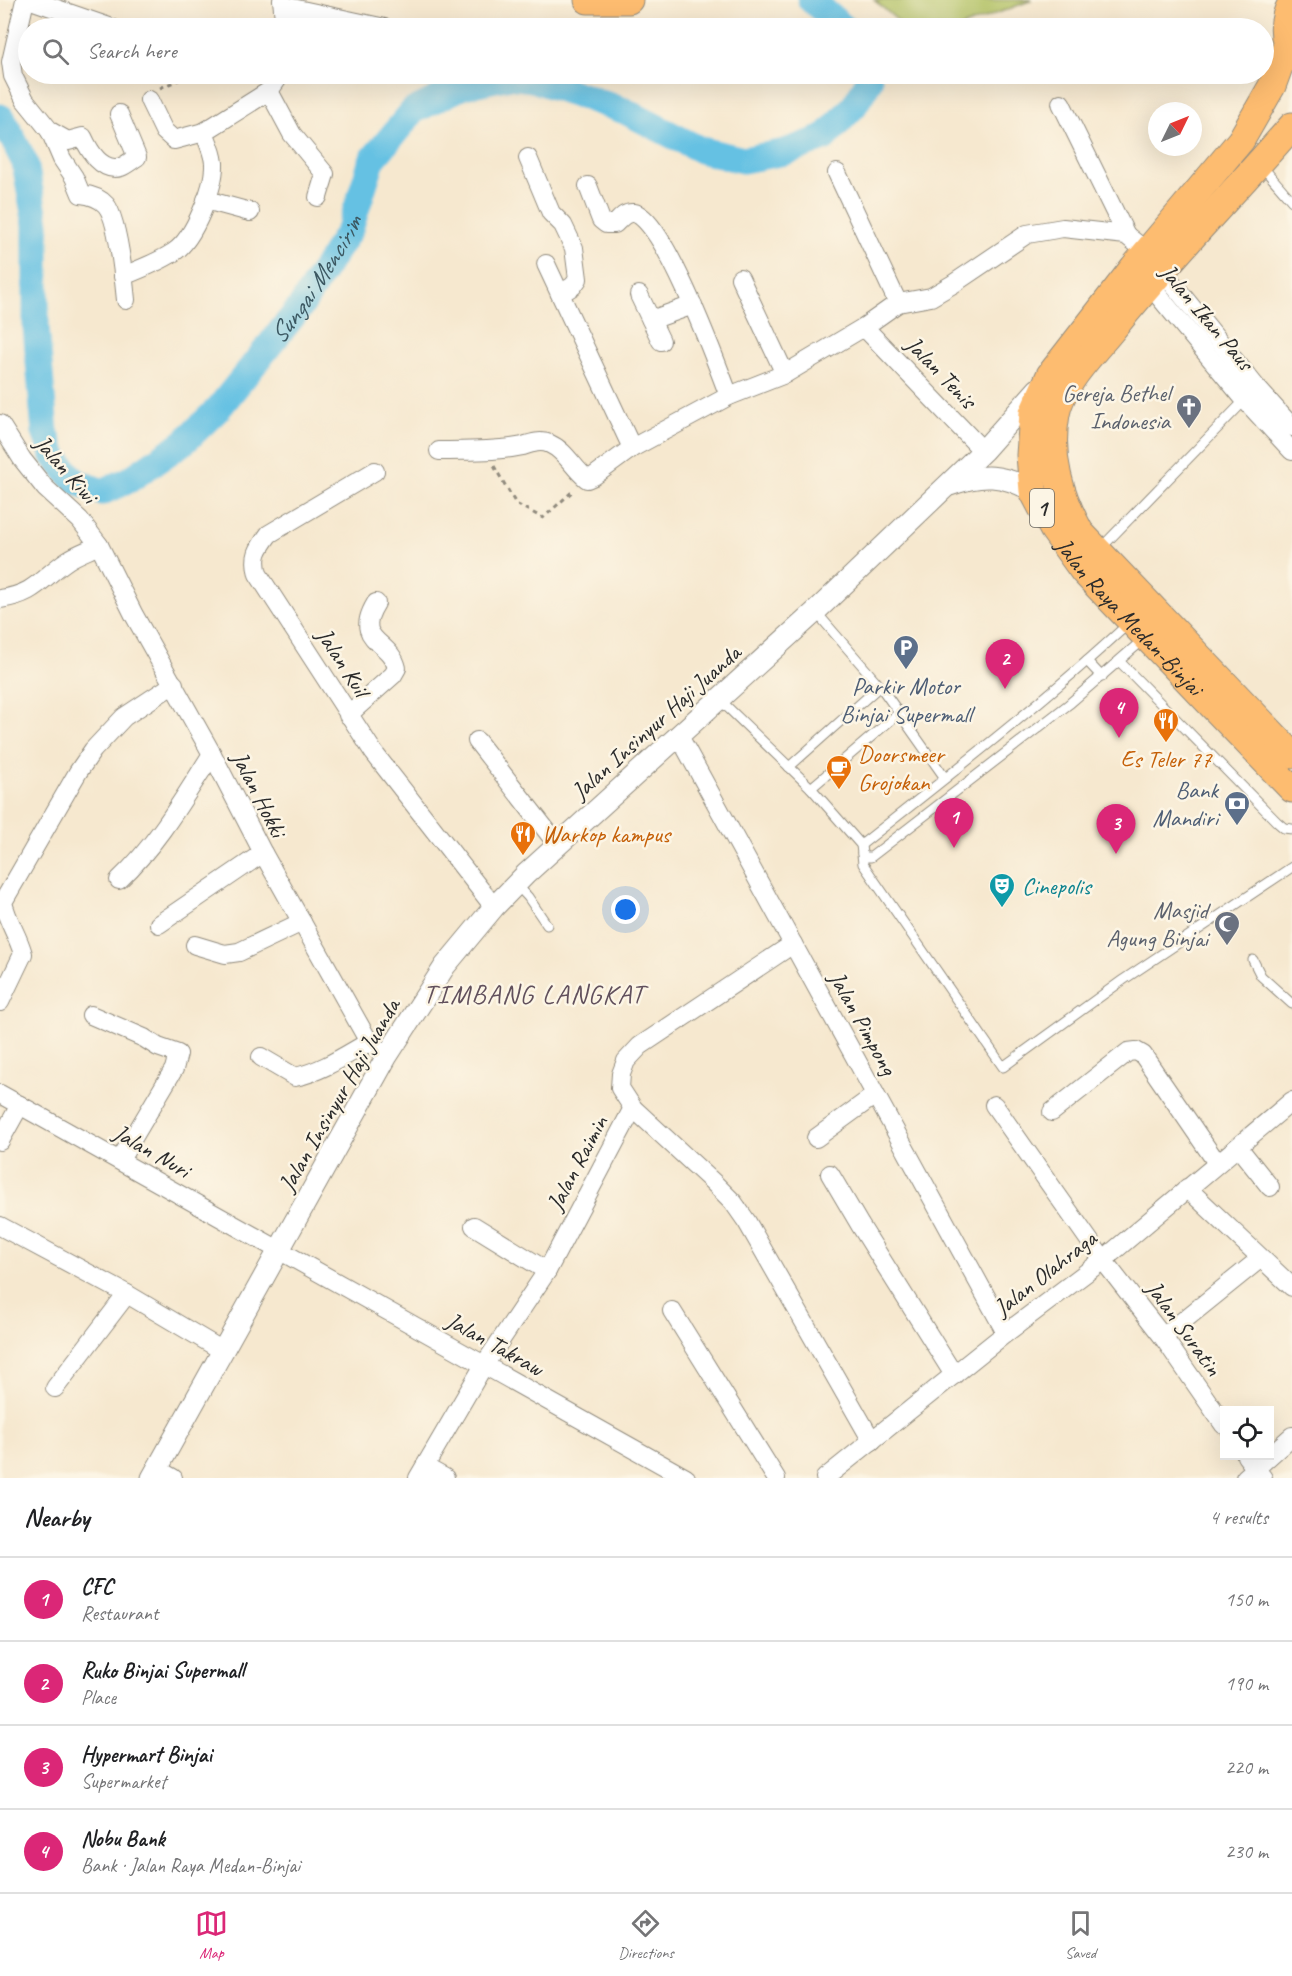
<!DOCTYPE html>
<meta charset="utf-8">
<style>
:root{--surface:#fff;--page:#f6f6f6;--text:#202124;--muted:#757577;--line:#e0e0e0;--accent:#db2777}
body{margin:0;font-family:Caveat,sans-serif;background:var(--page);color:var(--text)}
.controls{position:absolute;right:18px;bottom:18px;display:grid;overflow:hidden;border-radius:0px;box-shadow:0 6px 24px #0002}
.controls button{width:54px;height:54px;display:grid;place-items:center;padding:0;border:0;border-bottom:2px solid var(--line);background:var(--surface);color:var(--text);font:30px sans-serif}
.compass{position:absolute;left:1148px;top:102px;width:54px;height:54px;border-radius:50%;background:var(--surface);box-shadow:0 6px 24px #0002;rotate:47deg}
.you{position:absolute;left:626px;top:910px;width:21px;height:21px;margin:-15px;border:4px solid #fff;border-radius:50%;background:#1a73e8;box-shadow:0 0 0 9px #1a73e833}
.badge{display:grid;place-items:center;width:39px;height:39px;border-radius:50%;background:var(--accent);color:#fff;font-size:20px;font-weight:700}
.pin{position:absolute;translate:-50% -50px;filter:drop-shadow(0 2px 3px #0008)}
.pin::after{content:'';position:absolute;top:32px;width:21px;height:18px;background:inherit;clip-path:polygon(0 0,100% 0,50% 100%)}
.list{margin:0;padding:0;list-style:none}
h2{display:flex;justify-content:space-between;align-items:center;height:78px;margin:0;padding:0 24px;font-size:26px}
h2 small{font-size:20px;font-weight:400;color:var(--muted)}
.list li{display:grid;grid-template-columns:39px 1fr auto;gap:18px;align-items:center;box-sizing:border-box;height:84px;padding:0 24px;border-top:2px solid var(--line)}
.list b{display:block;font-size:22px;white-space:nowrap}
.list p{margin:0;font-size:20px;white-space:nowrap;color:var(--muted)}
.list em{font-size:20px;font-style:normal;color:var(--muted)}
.icon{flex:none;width:33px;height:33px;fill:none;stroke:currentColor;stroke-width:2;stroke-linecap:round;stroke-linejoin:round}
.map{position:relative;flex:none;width:1292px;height:1478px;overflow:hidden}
.search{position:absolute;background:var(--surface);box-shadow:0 6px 24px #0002;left:18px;right:18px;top:18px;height:66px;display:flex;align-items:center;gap:15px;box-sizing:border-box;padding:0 21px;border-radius:33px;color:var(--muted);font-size:22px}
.sheet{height:414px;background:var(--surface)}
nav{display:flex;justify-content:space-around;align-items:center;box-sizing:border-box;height:84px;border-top:2px solid var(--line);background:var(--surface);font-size:16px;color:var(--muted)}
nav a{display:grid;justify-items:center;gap:3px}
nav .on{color:var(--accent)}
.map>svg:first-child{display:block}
.green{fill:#b4c366;stroke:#707748;stroke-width:1.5}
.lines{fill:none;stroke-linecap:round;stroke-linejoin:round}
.river{stroke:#65c1e3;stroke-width:27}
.service-casing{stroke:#908a7d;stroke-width:11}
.minor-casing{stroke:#908a7d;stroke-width:20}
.tertiary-casing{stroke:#908a7d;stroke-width:23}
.primary-casing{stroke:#908a7d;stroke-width:29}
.path{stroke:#908a7d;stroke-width:3;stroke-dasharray:4.5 4.5;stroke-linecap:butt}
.service{stroke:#fff;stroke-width:9}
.minor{stroke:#fff;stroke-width:18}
.tertiary{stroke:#fff;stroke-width:21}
.primary{stroke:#fdbc70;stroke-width:27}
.labels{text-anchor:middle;stroke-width:5;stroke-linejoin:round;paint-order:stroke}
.shield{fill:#fcf5e5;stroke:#6a6863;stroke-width:1.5}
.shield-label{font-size:22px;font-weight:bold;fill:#2b2b2b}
.street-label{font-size:24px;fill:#2b2b2b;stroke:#fcf5e5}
.worship-label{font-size:24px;fill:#5b616d;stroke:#fcf5e5;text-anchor:end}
.service-label{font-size:24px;fill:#4e5e75;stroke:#fcf5e5}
.food-label{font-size:24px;fill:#c56008;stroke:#fcf5e5;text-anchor:start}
.culture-label{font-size:24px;fill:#0d838f;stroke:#fcf5e5;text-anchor:start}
.water-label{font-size:26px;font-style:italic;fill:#3c5862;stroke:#fcf5e5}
.quarter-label{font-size:27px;letter-spacing:1.5px;fill:#61505c;stroke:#fcf5e5}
</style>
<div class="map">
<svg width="1292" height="1478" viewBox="0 0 1292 1478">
<rect width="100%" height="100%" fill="#fcf5e5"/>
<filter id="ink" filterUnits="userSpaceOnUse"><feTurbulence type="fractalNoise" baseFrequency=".0167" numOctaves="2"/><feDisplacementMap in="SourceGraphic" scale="12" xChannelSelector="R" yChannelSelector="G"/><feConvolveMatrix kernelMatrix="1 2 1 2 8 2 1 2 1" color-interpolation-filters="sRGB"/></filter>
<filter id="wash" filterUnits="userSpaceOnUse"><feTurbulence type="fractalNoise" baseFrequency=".008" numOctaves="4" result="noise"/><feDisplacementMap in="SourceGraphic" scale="24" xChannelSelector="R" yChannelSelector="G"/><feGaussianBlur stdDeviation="1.35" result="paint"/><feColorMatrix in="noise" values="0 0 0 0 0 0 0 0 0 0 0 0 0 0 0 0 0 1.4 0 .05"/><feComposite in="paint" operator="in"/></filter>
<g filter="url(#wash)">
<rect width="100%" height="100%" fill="#f6e8cf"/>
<path class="green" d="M874 0H1032L959 28H906Z"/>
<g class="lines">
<g class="river">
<path d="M811 0 844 28"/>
<path id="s1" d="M0 117 3 119 25 163 36 224V327L45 432 54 456 75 481 102 492 129 480 185 441 218 409 301 306 350 229 372 160 413 111 463 86 509 76 533 79 625 111 701 150 743 160 785 152 824 138 854 106 869 81 867 74"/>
</g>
</g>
</g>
<g filter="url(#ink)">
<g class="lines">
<defs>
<g id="service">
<path d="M1260 164 1292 201"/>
<path d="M1100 549 1245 400"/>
<path d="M816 612 880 686 945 778"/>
<path d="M1087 661 1102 677"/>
<path d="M1120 662 1277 822 1284 828 1292 829"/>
<path d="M719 699 811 788 861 845 862 854 866 857H871L1069 704 1144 639"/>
<path d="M789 767 880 686"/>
<path d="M811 788 899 713"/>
<path d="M861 845C952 773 1044 702 1129 623"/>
<path d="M862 854 863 864 1003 1067 1123 980 1292 867"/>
<path d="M516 884 528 897 547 925"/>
<path d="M1253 960 1261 976 1292 1004"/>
</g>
<g id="minor">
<path d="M25 0 11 62 13 76 25 100 50 131 68 141 83 137C89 150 102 173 121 167 126 165 132 160 137 157L119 114"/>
<path d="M31 0 112 28"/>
<path d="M282 0 285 28"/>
<path d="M283 6 385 28"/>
<path d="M269 91 292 134 325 174 318 197"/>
<path d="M149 100 164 131 174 140 204 132 269 91 281 74"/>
<path d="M1061 103 1126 235"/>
<path d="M50 131 62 159 74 177 81 194C90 195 99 197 106 205 118 219 124 280 126 300"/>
<path d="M528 158 551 213 563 225 574 248 578 279 573 286 560 294"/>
<path d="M837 173 898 303"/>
<path d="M588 186 601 220 606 224H615C621 218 625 212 634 213 663 217 718 367 729 396"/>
<path d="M206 200 250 212"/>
<path d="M546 264 632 448"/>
<path d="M123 276C141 269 159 262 174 252 194 239 215 186 214 163 213 152 208 142 204 132"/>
<path d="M1143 277 1245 400 1292 451"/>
<path d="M740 278 785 374"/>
<path d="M639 295 661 341"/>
<path d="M651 320 693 305"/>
<path d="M864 327 983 451"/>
<path d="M0 424 22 459 45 488 80 520 99 545 134 615 212 754 263 853 369 1042 387 1056"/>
<path d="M439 451C467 450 495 452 523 446 532 443 541 440 550 444 566 451 573 468 587 479L594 476 632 448 729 396 785 374 864 327 898 303 931 297 953 284 1027 234 1063 228 1126 235 1147 252 1257 388 1292 427"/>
<path d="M375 471 269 534C258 549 253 556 258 574L374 753 494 907"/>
<path d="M0 599C36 594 41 578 68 560 77 554 89 550 99 545"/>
<path d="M348 715 393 675 397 668C390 639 352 642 376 603"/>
<path d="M679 736 1006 1333"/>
<path d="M477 741 557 844"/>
<path d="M119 880C158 843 183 799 212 754"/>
<path d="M159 924 263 853"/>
<path d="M793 944 640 1046 626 1061 621 1074 620 1088 633 1108 713 1182 733 1202 747 1222 872 1441"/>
<path d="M195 945 225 954 239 952 302 922"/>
<path d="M0 1002 23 954C18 935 7 921 3 902L78 772 93 750 124 717 174 684"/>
<path d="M91 1015 144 1038 158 1047 178 1054 174 1069 120 1160"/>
<path d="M261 1057 295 1077C321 1072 346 1055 369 1042"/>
<path d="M0 1094 686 1478"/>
<path d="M994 1105 1103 1260 1163 1337 1224 1425"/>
<path d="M1052 1112 1128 1052 1136 1051 1143 1055 1217 1163"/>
<path d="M816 1138 875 1095"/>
<path d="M0 1141 20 1105"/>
<path d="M1238 1147 1270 1187"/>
<path d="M830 1174 860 1225 954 1375"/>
<path d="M1187 1188 1292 1287"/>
<path d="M0 1226 127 1294 223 1351"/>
<path d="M474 1226 547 1271"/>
<path d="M672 1311 776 1478"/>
<path d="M1163 1337 1261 1258"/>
<path d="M55 1388 127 1294"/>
<path d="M1246 1456 1263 1478"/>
<path d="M425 1467 445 1478"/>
<path d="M157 1469 173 1478"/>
<path d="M418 1478 484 1365 547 1271 633 1108"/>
<path d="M825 1478 1006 1333 1103 1260 1292 1101"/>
<path d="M1245 1478 1292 1436"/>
</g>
<g id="tertiary">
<path d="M950 485C983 473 1002 474 1033 491"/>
<path d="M152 1478 387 1056 445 966 494 907 526 874 816 611 983 451 1038 389"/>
</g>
<g id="primary">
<path d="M588 0H629"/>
<path d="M1292 2C1282 20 1281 36 1292 54"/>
<path id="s2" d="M1287 45 1272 86 1241 140 1134 267 1050 375 1033 413 1030 455 1033 491 1053 529 1084 572 1292 789"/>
<path d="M1292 126C1232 195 1168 260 1111 331 1092 354 1061 385 1056 414 1048 457 1060 495 1080 532L1292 754"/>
</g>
</defs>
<use href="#service" class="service-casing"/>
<use href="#minor" class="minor-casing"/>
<use href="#tertiary" class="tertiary-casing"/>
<use href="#primary" class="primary-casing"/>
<g class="path">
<path d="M160 88 192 74"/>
<path d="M494 466 516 504 543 518 574 490"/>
</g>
<use href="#service" class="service"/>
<use href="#minor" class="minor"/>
<use href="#tertiary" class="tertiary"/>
<use href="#primary" class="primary"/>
</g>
</g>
<defs>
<symbol id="church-pin" viewBox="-11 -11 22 30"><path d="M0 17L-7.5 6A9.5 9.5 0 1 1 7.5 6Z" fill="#6b7280" stroke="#fcf5e5"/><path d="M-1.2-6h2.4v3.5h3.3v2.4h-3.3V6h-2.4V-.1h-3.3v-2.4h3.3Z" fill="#fff"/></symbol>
<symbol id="parking-pin" viewBox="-11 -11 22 30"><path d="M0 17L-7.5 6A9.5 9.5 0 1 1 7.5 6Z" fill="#5c6f8a" stroke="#fcf5e5"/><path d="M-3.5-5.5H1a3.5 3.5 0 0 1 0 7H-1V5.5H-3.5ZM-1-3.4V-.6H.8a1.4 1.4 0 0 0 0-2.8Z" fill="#fff"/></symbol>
<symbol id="restaurant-pin" viewBox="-11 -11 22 30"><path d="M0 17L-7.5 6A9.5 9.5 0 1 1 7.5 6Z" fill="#e8710a" stroke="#fcf5e5"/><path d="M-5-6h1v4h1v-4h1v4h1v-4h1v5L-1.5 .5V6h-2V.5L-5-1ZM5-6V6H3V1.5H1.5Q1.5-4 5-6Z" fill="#fff"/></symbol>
<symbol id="cafe-pin" viewBox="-11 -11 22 30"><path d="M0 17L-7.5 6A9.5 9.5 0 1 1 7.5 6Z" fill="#e8710a" stroke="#fcf5e5"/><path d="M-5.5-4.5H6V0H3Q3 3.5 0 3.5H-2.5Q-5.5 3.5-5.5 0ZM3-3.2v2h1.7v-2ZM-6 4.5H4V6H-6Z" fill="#fff"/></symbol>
<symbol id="bank-pin" viewBox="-11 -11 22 30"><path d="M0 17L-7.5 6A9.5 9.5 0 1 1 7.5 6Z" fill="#5c6f8a" stroke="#fcf5e5"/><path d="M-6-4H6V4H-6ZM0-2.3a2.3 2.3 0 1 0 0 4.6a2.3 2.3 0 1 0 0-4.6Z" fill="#fff"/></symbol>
<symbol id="theatre-pin" viewBox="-11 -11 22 30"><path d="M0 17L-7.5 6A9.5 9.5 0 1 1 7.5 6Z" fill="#0f9aa8" stroke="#fcf5e5"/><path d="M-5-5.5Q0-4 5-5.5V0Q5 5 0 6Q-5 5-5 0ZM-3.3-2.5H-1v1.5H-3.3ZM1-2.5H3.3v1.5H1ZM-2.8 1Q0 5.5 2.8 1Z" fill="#fff"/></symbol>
<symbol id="mosque-pin" viewBox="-11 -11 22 30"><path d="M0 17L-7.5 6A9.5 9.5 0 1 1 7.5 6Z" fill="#6b7280" stroke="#fcf5e5"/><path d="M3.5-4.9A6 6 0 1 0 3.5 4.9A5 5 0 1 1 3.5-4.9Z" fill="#fff"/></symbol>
</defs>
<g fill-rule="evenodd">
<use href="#church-pin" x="1174" y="392" width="30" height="40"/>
<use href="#parking-pin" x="891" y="633" width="30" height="40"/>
<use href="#restaurant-pin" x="1151" y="706" width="30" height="40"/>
<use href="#cafe-pin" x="824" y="753" width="30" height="40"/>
<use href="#bank-pin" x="1222" y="789" width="30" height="40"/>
<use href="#restaurant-pin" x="508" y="819" width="30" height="40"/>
<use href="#theatre-pin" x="987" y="871" width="30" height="40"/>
<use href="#mosque-pin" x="1212" y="909" width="30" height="40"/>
</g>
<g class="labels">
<rect class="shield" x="1030" y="489" width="24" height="38" rx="4.5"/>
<g class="shield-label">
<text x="1042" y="516">1</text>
</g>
<g class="street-label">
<text transform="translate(1207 317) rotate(50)" y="8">Jalan Ikan Paus</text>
<text transform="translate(941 372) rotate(46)" y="8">Jalan Tenis</text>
<text transform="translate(66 469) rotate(49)" y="8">Jalan Kiwi</text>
<text dy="8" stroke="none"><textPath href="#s2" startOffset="688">Jalan Raya Medan-Binjai</textPath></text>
<text transform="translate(343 662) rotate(57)" y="8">Jalan Kuil</text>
<text transform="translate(656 722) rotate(-42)" y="8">Jalan Insinyur Haji Juanda</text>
<text transform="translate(259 794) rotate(63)" y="8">Jalan Hokki</text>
<text transform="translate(863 1023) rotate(61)" y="8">Jalan Pimpong</text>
<text transform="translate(339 1095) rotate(-60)" y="8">Jalan Insinyur Haji Juanda</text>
<text transform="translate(152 1151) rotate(30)" y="8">Jalan Nuri</text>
<text transform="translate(577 1163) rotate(-62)" y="8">Jalan Raimin</text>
<text transform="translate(1045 1273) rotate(-38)" y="8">Jalan Olahraga</text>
<text transform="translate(1184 1328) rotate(54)" y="8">Jalan Suratin</text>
<text transform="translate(495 1344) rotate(29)" y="8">Jalan Takraw</text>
</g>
<g class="worship-label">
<text x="1170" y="401">Gereja Bethel<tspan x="1170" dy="28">Indonesia</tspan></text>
<text x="1208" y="918">Masjid<tspan x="1208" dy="28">Agung Binjai</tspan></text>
</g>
<g class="service-label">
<text x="906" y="694">Parkir Motor<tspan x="906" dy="28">Binjai Supermall</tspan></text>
<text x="1218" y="798" text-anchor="end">Bank<tspan x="1218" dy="28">Mandiri</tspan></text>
</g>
<g class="food-label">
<text x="858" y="762">Doorsmeer<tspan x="858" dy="28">Grojokan</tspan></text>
<text x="1166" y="767" text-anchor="middle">Es Teler 77</text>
<text x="542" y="842">Warkop kampus</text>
</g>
<g class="culture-label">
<text x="1022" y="894">Cinepolis</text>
</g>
<g class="water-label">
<text dy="9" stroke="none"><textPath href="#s1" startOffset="717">Sungai Mencirim</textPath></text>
</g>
<g class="quarter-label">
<text x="534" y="1003">TIMBANG LANGKAT</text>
</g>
</g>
</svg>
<div class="controls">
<button><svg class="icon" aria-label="locate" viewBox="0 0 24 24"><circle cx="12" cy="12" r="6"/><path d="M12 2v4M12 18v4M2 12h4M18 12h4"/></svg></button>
</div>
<svg class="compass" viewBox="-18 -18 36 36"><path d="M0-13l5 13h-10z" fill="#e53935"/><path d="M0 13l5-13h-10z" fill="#757577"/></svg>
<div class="you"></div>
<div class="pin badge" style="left:954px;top:848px">1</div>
<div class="pin badge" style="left:1005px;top:689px">2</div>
<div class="pin badge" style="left:1116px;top:854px">3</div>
<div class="pin badge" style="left:1119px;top:738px">4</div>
<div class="search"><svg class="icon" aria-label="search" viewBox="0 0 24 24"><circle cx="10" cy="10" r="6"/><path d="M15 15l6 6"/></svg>Search here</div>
</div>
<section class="sheet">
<h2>Nearby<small>4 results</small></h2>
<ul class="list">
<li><span class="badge">1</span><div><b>CFC</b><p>Restaurant</p></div><em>150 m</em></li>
<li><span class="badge">2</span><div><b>Ruko Binjai Supermall</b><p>Place</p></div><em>190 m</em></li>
<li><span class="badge">3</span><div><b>Hypermart Binjai</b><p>Supermarket</p></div><em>220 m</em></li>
<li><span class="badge">4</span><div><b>Nobu Bank</b><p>Bank · Jalan Raya Medan-Binjai</p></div><em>230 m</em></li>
</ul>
</section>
<nav>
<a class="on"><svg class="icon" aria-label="map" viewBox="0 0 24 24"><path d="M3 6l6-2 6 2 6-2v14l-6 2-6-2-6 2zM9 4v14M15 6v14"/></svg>Map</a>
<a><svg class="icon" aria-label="directions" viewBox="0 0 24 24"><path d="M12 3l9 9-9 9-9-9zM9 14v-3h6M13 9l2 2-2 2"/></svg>Directions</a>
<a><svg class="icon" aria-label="saved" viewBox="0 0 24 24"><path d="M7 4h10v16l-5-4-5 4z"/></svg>Saved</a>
</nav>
